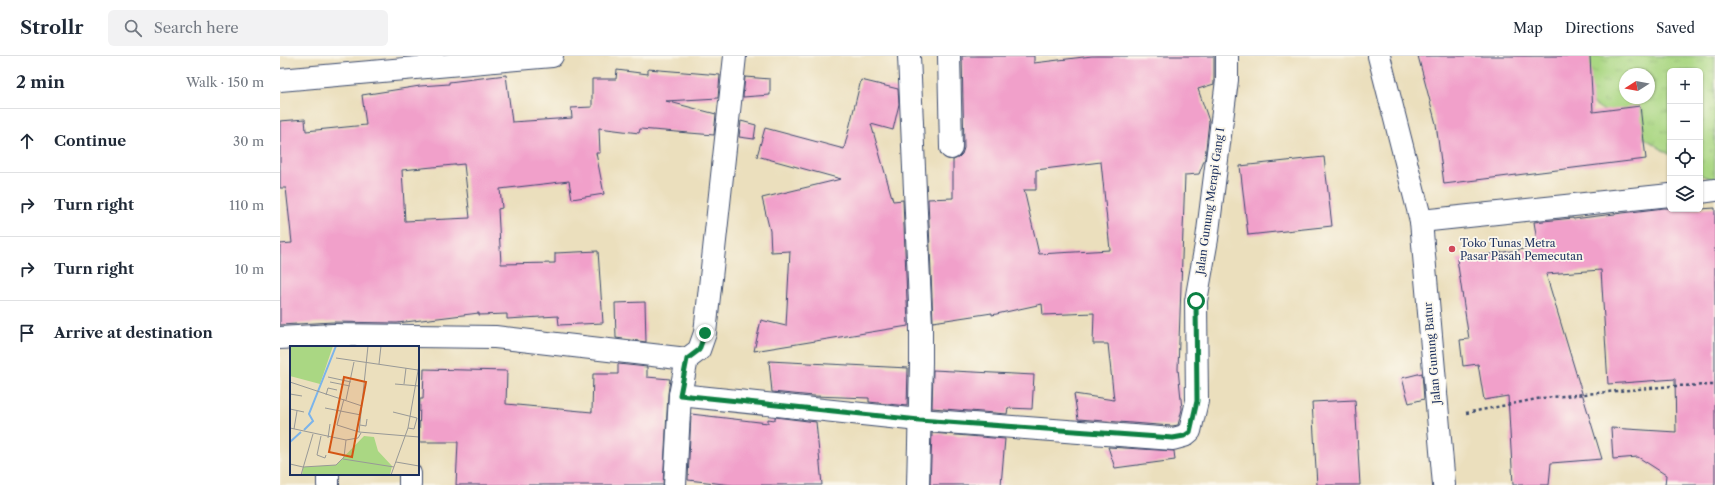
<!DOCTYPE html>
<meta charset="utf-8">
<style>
:root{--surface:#fff;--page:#f2f2f3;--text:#1f2937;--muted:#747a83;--line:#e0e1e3}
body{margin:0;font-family:"Libre Caslon Text",serif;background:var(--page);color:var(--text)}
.controls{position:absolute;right:12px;top:12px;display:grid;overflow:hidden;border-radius:6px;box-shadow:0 1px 3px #0004}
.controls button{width:36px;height:36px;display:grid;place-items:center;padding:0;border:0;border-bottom:1px solid var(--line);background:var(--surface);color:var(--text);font:20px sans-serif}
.compass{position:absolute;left:1339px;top:12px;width:36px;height:36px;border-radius:50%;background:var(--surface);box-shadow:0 1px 3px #0004;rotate:259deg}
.stop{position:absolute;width:12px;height:12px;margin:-9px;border:3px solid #0b8043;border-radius:50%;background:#fff}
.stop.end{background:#0b8043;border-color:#fff;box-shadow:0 1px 4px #0008}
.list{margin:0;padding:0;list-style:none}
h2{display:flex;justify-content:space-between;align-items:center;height:52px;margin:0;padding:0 16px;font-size:17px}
h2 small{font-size:13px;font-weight:400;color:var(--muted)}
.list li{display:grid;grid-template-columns:26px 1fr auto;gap:12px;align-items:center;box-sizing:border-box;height:64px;padding:0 16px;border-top:1px solid var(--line)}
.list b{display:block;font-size:15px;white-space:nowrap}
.list em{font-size:13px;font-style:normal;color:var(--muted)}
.icon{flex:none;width:22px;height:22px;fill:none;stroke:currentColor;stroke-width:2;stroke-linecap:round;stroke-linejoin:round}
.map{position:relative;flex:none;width:1435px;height:429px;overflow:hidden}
header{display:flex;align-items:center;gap:24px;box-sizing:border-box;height:56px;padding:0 20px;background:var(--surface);border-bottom:1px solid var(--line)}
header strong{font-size:19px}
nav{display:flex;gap:22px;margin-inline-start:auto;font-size:14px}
.search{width:280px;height:36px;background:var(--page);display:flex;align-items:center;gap:10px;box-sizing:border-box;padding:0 14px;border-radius:6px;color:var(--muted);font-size:15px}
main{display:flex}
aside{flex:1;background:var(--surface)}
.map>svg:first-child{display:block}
.park{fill:url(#park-tufts);stroke:#628370;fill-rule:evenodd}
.building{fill:#f1a0ca;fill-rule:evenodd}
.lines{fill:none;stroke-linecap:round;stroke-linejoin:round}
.street-casing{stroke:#3a496c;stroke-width:24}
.secondary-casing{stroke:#3a496c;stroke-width:24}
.path{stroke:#3a496c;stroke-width:2.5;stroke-dasharray:3 3;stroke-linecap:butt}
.street{stroke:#fff;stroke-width:22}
.secondary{stroke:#fff;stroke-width:22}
.route{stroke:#0b8043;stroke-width:5}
.poi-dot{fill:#d1495b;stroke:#fbf7ec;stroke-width:1.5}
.labels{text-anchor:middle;stroke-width:3.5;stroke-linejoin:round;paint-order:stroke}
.street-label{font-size:11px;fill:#1b2f5e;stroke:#fbf7ec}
.poi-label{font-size:11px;fill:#1b2f5e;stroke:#fbf7ec;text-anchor:start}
.inset-river{fill:none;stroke:#7bb4eb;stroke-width:2}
.inset-road{fill:none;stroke:#989997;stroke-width:1}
.view{fill:#d45514;fill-opacity:0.15;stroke:#d45514;stroke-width:2}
.inset-edge{fill:none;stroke:#1b2f5e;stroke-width:2}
</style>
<header>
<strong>Strollr</strong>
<div class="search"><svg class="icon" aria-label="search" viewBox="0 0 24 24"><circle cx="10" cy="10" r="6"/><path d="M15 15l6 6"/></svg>Search here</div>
<nav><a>Map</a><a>Directions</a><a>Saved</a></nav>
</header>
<main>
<aside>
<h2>2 min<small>Walk · 150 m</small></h2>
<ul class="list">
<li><svg class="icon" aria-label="ahead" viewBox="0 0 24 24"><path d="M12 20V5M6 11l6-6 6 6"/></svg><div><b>Continue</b></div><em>30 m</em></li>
<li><svg class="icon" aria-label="right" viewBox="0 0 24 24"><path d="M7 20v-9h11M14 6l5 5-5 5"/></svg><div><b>Turn right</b></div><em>110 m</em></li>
<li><svg class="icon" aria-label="right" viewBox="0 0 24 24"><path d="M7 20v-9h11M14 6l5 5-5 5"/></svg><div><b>Turn right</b></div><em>10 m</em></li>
<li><svg class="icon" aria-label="arrive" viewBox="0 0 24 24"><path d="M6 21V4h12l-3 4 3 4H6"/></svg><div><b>Arrive at destination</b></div></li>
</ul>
</aside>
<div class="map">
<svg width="1435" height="429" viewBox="0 0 1435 429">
<defs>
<pattern id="park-tufts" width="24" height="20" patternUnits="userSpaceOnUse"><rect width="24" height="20" fill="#aad783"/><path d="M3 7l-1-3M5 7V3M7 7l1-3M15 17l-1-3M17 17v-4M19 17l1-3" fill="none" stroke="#92b974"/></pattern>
</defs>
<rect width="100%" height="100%" fill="#fbf7ec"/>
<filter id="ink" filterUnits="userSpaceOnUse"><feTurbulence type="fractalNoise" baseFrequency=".025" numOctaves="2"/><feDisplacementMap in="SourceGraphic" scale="8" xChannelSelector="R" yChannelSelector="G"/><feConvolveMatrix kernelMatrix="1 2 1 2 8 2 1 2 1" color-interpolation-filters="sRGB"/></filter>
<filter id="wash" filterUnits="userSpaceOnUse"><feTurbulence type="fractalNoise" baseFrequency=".012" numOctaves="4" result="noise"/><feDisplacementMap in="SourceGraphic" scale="16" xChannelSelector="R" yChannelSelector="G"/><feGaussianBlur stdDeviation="0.9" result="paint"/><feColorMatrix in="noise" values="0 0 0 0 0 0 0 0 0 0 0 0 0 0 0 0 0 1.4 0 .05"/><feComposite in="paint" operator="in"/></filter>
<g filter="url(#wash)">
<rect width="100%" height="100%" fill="#ebdfbd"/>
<path class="park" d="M1242 0H1435V124L1420 119V15H1390V99ZM1345 18H1369V42H1345Z"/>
<g id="blocks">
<g class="building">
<path d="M682 0H754V7L812 0H934V28L918 33 929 65 925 102 919 118 905 119 898 313 902 353 898 369 892 370 798 363 794 338 834 344 828 288H813L814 257 763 259 762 248 712 259V257L653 266 648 143 673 142V104L678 102 682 98 684 92ZM821 106 830 194 759 198 744 134H756V114Z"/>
<path d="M1138 0H1310L1313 56 1360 50 1366 103 1164 128 1156 68Z"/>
<path d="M368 13 440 19 438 42 386 45 436 58 434 79 360 73 359 77 319 72 320 97H316L324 138 292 143 289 125 220 133 222 152 218 153 221 208 275 207V197L318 195 323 267 279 269 278 260 227 263V258L199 259V257L117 267 53 266 0 269V188L12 187 6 132H0V65L25 63 26 75 86 69 82 39 140 30 169 28V26L226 19 232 66 292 62 291 52 312 51V23H336L337 14 368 18ZM184 108 190 162 125 165 122 114Z"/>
<path d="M465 21 490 23V39L463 41Z"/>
<path d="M581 24 618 33 619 48 613 74 591 68 613 145 623 144 628 270 474 295 481 264 506 270 510 195 491 196 490 175 482 142 561 123 477 100 485 72 564 93Z"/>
<path d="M461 65 476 69 474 83 459 81Z"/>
<path d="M1044 101 1052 170 968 179 960 110Z"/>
<path d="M1384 152 1420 153 1435 152V429H1385L1386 419 1358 401 1333 403 1331 372 1396 376 1395 323 1328 328 1321 214 1266 218 1322 403 1271 407 1269 429H1233L1228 340 1204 344 1198 308 1183 310 1180 284 1189 283 1177 203 1258 191 1254 166 1293 162V163Z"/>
<path d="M365 246 366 286 336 282 335 247Z"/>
<path d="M489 305 628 312 627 350 589 346V342L534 340 492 336Z"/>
<path d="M338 308 367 311V321L390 323 388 338 383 429H176L178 386H139L140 343H143L144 313 227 315 226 348 312 356 313 318H338Z"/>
<path d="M653 314 754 319 752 353 728 352 727 358 652 352Z"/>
<path d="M1142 317 1144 343 1129 347 1122 322Z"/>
<path d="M1075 344 1080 429H1037L1032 346Z"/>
<path d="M411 358 488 367V363L495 364V361L536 366 542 429H453L408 424Z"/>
<path d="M652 377 725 383 721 429H650Z"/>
<path d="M828 391 894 395 895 404 835 412Z"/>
</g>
</g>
</g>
<g filter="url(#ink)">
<use href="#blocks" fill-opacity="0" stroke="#3a496c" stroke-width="1"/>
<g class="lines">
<defs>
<g id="street">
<path d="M629 0 641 269V306L638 429"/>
<path d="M669 0 671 92"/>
<path d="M1099 0 1141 165 1164 429"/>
<path d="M1420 136 1435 134"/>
<path d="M1141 165 1390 139"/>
<path d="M0 282 53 279 215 281 407 303"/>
<path d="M400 339 639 364 893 383 904 380 910 375 917 345 916 245 927 183 947 24V0"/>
<path d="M48 429V418"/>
<path d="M130 429V418"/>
<path d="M395 429 400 339 407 303 419 294 425 277 455 0"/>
</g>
<path id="secondary" d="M0 24 272 0"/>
</defs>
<use href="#street" class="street-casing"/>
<use href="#secondary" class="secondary-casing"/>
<path class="path" d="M1186 357 1262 342 1392 330 1435 329"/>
<use href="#street" class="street"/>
<use href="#secondary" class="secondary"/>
</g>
</g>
<g class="lines" filter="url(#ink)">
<path class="route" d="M425 277 419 294 407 303 400 339 639 364 893 382 904 380 910 376 917 345 916 245"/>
</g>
<circle class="poi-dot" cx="1172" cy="193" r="4"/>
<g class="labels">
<g class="street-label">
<text transform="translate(930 145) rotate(-82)" y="4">Jalan Gunung Merapi Gang I</text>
<text transform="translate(1152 297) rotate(-95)" y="4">Jalan Gunung Batur</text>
</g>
<g class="poi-label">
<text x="1180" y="191">Toko Tunas Metra<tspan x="1180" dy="13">Pasar Pasah Pemecutan</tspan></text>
</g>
</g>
<g transform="translate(10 290)">
<rect width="129" height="129" fill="#ebdfbd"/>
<path d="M0 0H43L30 38 0 30ZM74 90 84 91 88 105 102 120 100 129H12L13 121 46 119Z" fill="#aad783"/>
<path class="inset-river" d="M14 84 23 75 19 68 46 0M0 96 11 86"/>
<path class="inset-road" d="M78 0 69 86 129 91M46 12 128 24M89 18 91 0M38 31 61 36M0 36 72 60M40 36 60 40M105 38 129 40M114 38 116 22M0 48 12 50M36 49 38 42 47 44M54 53 47 79 69 86M56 54 64 16M35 62 71 69M0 63 14 66M103 66 127 72 124 83 118 82M70 79 76 80 77 73M0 82 56 94 68 92 71 87M4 83 7 65M31 90 27 109 35 112 36 109M38 92 40 78M53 113 104 121M106 116 129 120M0 118 13 121 46 119 54 111 56 94M11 129 23 88M101 129 118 82 129 19"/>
<path class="view" d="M54 31 76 36 62 111 39 106Z"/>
<rect width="129" height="129" class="inset-edge"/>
</g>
</svg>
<div class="controls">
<button>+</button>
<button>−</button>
<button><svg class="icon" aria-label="locate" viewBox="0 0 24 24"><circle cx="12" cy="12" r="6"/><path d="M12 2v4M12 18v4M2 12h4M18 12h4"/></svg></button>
<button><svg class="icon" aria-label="layers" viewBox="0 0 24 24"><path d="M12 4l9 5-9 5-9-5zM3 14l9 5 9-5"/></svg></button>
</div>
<svg class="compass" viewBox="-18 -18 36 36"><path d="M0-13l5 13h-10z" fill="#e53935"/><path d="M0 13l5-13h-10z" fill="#747a83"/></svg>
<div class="stop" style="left:916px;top:245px"></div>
<div class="stop end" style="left:425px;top:277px"></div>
</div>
</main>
